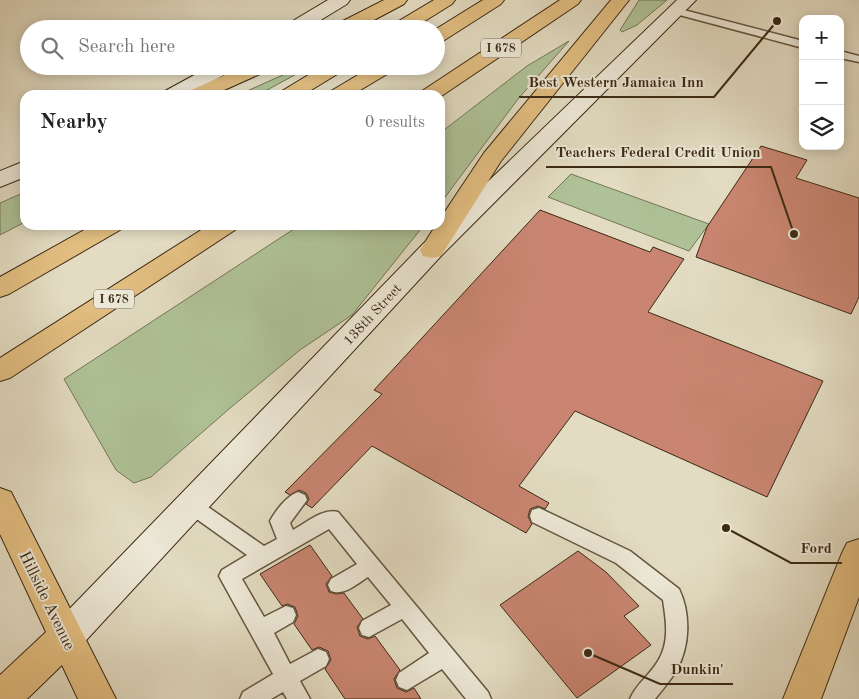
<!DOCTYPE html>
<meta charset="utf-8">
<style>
:root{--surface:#fff;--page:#f2f2f2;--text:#222;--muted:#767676;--line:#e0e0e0}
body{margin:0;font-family:"Old Standard TT",serif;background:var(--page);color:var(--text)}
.controls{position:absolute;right:15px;top:15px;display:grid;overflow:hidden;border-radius:10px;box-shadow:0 2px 12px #0003}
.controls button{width:45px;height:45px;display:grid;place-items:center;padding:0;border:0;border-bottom:1px solid var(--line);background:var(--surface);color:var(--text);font:25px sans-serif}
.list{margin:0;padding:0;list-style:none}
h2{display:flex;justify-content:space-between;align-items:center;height:65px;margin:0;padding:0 20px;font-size:21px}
h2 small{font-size:16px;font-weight:400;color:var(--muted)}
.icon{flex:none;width:28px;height:28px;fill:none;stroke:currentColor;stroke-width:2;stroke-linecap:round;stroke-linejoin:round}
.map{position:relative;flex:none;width:859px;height:699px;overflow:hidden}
.search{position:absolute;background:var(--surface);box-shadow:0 2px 12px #0003;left:20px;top:20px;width:425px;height:55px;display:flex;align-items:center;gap:12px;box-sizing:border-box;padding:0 18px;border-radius:28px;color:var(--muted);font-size:19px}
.panel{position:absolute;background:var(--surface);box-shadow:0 2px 12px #0003;left:20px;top:90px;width:425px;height:140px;border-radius:15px}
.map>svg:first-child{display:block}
.green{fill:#afc297;stroke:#757656}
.building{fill:#c98571;stroke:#3b2914}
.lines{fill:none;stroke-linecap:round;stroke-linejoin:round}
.service-casing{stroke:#655640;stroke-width:3}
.secondary-casing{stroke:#3b2914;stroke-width:2}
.primary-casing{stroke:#3b2914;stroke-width:2}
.motorway-casing{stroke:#3b2914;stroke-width:2}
.service{fill:#ede8d7;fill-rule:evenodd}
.secondary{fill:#ede8d7;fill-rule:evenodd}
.primary{fill:#e2be81;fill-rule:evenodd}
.motorway{fill:#e2be81;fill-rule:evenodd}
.labels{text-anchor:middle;stroke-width:4;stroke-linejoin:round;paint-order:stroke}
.shield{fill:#ede8d7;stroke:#70624e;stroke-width:1}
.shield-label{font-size:12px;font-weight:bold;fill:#3b2914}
.street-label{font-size:14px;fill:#3b2914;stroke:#ede8d7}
.near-street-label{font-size:16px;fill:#3b2914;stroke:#ede8d7}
.leader{fill:none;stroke:#3b2914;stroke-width:2}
.callout-dot{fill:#3b2914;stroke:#ede8d7;stroke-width:2}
.callout-label{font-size:15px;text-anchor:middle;font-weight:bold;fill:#3b2914;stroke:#ede8d7;stroke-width:4;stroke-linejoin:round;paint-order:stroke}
</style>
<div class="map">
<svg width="859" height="699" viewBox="0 0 859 699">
<rect width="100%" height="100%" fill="#e3dcc2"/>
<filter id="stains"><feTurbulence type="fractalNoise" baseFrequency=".004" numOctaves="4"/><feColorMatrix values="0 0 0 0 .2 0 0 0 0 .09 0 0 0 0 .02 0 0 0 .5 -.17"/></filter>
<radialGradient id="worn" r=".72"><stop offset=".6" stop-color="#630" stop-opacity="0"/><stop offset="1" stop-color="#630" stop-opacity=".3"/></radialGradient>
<g class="green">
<path d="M639 0H667L637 25 622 32 620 30Z"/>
<path d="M569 41 518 99 440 204V133L527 66Z"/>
<path d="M294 70 302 71 258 95H238Z"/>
<path d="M571 174 709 224 689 251 548 197Z"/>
<path d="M25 192V222L0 235V203Z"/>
<path d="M300 225H424L352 315 300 350 229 409 151 477 134 483 116 470 64 379Z"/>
</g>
<g class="building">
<path d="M761 146 807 160 796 178 859 198V297L851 314 696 257 707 227Z"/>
<path d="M540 210 650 252 653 247 684 259 648 312 823 381 767 497 575 411 519 486 549 503 545 509 538 506 530 509 528 517 532 524 526 533 372 446 312 508 306 504 309 499 306 493 299 490 290 495 285 492 382 394 374 390Z"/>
<path d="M310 545 332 576 326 584 329 592 336 594 344 593 363 619 357 627 360 636 368 639 375 636 400 670 394 679 397 688 406 692 414 688 421 699H345L325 669 331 660 328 651 319 647 312 650 294 624 298 616 295 607 287 604 282 606 260 574Z"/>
<path d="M578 551 606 572 639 606 624 616 651 645 577 698 500 605Z"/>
</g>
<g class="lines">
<defs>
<g id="service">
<path d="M676 8 803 41V48L672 13 671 11 672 9Z"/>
<path d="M840 51 859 56V62L840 58Z"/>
<path d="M298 492 305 495 307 500 290 523 293 530C306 523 323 508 338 512L488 692 491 699H466L442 669 407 690 399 687 396 680 399 673 429 653 402 619 369 637 362 635 359 628 362 621 391 605 368 577C357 584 344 596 331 591L328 585 331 579 357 564 329 529 242 579 264 617 286 606 293 608 296 615 293 622 274 633 290 664 318 649 326 652 329 659 326 666 300 681 310 699H287L283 692 271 699H240L243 692 273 674 219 576 222 570 247 555 184 510 182 505 184 500 191 497 198 500 264 546 277 539 270 521C276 510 287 496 298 492Z"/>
<path d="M539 508 630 551 679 589C691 614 690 647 676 671 670 681 662 690 655 699H630C636 684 650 675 658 661 670 642 666 620 663 600L616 563 532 522 530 516 532 510Z"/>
</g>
<g id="secondary">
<path d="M328 0H350L347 4 306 29H284L286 25Z"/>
<path d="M677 0H696L441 256 78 649 65 654 52 649 47 638 52 627 423 244Z"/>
<path d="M211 66H236L233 70 187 95H162L165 91Z"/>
<path d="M25 161V177L0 187V171Z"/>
</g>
<g id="primary">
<path d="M0 488 11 492 116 699H78L62 665 27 699H0V675L46 632 0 534Z"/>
<path d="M859 539V597L821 699H783L842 553 847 543Z"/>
</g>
<g id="motorway">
<path d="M384 0H407L404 4 357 29H333L335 25Z"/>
<path d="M434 0H455L452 4 412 29H390L392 25Z"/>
<path d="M483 0H504L501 4 443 41 436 43V29Z"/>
<path d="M560 0H581L578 4 440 97V95H419L422 91Z"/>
<path d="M611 0H629L501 161 441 256 432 258 423 256 420 250 436 225H440V219L484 153Z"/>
<path d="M245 66H272L269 70 213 95H186L189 91Z"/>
<path d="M323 66H347L344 70 303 95H279L282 91Z"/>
<path d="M373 66H397L394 70 352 95H328L331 91Z"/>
<path d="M93 225H123L120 230 9 294 0 297V277Z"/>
<path d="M209 225H238L235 230 10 378 0 381V358Z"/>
</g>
</defs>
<use href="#service" class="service-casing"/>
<use href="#secondary" class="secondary-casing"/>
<use href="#primary" class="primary-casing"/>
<use href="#motorway" class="motorway-casing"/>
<use href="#service" class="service"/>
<use href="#secondary" class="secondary"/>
<use href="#primary" class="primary"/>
<use href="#motorway" class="motorway"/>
</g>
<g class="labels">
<g class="shield">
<rect x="481" y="38.5" width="40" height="19" rx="4"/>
<rect x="94" y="289.5" width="40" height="19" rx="4"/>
</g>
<g class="shield-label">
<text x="501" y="52">I 678</text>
<text x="114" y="303">I 678</text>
</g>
<g class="street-label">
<text transform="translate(372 314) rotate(-47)" y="5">138th Street</text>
</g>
<g class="near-street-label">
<text transform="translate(48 600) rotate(64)" y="6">Hillside Avenue</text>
</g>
</g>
<path class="leader" d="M777 21L714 97H519M794 234L771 167H546M726 528L791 563H842M588 653L660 684H733"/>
<g class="callout-dot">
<circle cx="777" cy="21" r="5"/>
<circle cx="794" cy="234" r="5"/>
<circle cx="726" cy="528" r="5"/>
<circle cx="588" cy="653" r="5"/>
</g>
<g class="callout-label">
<text x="616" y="87">Best Western Jamaica Inn</text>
<text x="658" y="157">Teachers Federal Credit Union</text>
<text x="816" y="553">Ford</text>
<text x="697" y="674">Dunkin'</text>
</g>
<rect width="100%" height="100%" filter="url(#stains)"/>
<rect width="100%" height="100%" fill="url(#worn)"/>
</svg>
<div class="controls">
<button>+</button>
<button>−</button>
<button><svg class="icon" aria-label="layers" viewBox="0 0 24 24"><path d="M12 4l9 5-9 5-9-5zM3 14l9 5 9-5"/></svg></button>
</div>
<div class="search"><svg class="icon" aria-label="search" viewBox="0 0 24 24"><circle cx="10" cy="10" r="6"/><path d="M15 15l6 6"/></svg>Search here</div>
<section class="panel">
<h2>Nearby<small>0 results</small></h2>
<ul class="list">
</ul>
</section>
</div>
